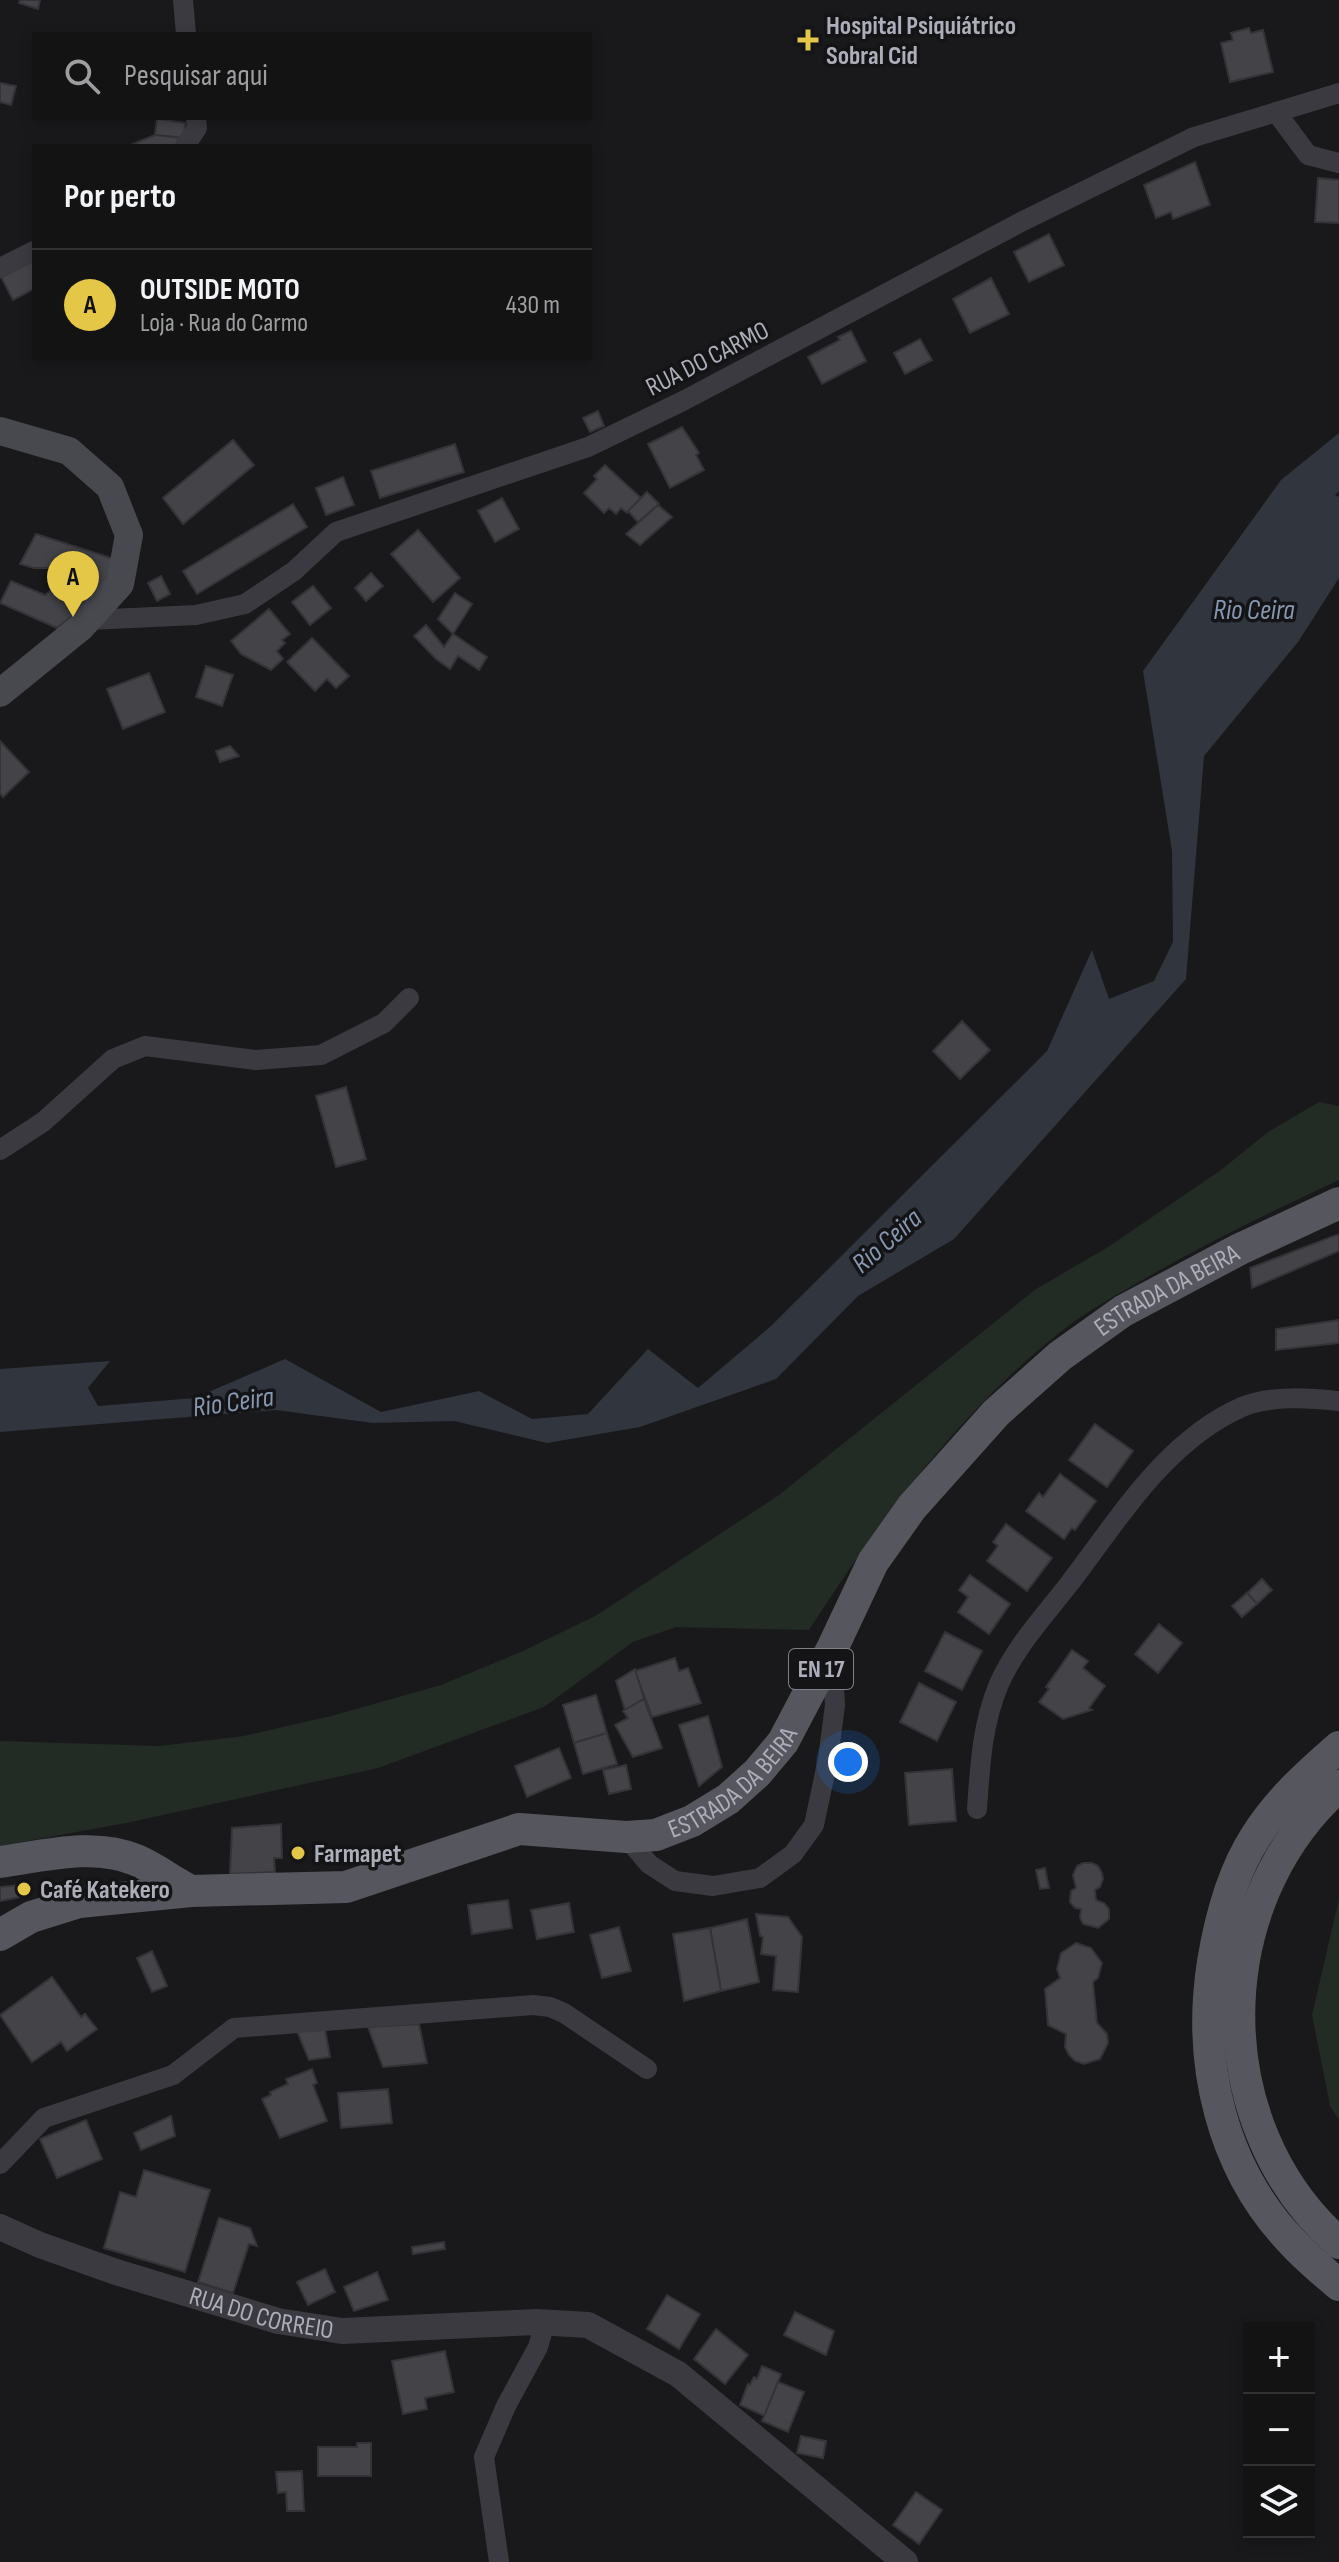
<!DOCTYPE html>
<html lang="pt">
<meta charset="utf-8">
<style>
:root{--surface:#131314;--page:#202022;--text:#f1f3f6;--muted:#9d9ea0;--line:#323234;--accent:#e4c747}
body{margin:0;font-family:"Sofia Sans Condensed",sans-serif;background:var(--page);color:var(--text)}
.controls{position:absolute;right:24px;bottom:24px;display:grid;overflow:hidden;border-radius:0px;box-shadow:0 4px 12px #0003}
.controls button{width:72px;height:72px;display:grid;place-items:center;padding:0;border:0;border-bottom:2px solid var(--line);background:var(--surface);color:var(--text);font:40px sans-serif}
.you{position:absolute;left:848px;top:1762px;width:28px;height:28px;margin:-20px;border:6px solid #fff;border-radius:50%;background:#1a73e8;box-shadow:0 0 0 12px #1a73e833}
.badge{display:grid;place-items:center;width:52px;height:52px;border-radius:50%;background:var(--accent);color:#111;font-size:26px;font-weight:700}
.pin{position:absolute;translate:-50% -66px;filter:drop-shadow(0 2px 4px #0008)}
.pin::after{content:'';position:absolute;top:42px;width:28px;height:24px;background:inherit;clip-path:polygon(0 0,100% 0,50% 100%)}
.list{margin:0;padding:0;list-style:none}
h2{display:flex;justify-content:space-between;align-items:center;height:104px;margin:0;padding:0 32px;font-size:34px}
h2 small{font-size:26px;font-weight:400;color:var(--muted)}
.list li{display:grid;grid-template-columns:52px 1fr auto;gap:24px;align-items:center;box-sizing:border-box;height:112px;padding:0 32px;border-top:2px solid var(--line)}
.list b{display:block;font-size:30px;white-space:nowrap}
.list p{margin:0;font-size:26px;white-space:nowrap;color:var(--muted)}
.list em{font-size:26px;font-style:normal;color:var(--muted)}
.icon{flex:none;width:44px;height:44px;fill:none;stroke:currentColor;stroke-width:2;stroke-linecap:round;stroke-linejoin:round}
.map{position:relative;flex:none;width:1339px;height:2562px;overflow:hidden}
.search{position:absolute;background:var(--surface);box-shadow:0 4px 12px #0003;left:32px;top:32px;width:560px;height:88px;display:flex;align-items:center;gap:20px;box-sizing:border-box;padding:0 28px;border-radius:0px;color:var(--muted);font-size:30px}
.panel{position:absolute;background:var(--surface);box-shadow:0 4px 12px #0003;left:32px;top:144px;width:560px;height:216px;border-radius:0px}
.map>svg:first-child{display:block}
.green{fill:#232b25}
.water{fill:#30353e}
.building{fill:#434348;stroke:#343337;stroke-width:2}
.lines{fill:none;stroke-linecap:round;stroke-linejoin:round}
.minor{stroke:#3a3a40;stroke-width:20}
.tertiary{stroke:#3a3a40;stroke-width:26}
.secondary{stroke:#48494f;stroke-width:28}
.primary{stroke:#56575e;stroke-width:32}
.poi-dot{fill:#e4c747;stroke:#141416;stroke-width:3}
.labels{text-anchor:middle;stroke-width:7;stroke-linejoin:round;paint-order:stroke}
.shield{fill:#141416;stroke:#7e8088;stroke-width:2}
.shield-label{font-size:24px;font-weight:bold;fill:#acaeb9}
.poi-label{font-size:26px;font-weight:bold;fill:#acaeb9;stroke:#141416;text-anchor:start}
.street-label{font-size:26px;fill:#acaeb9;stroke:#141416}
.water-label{font-size:28px;font-style:italic;fill:#8697b1;stroke:#141416}
</style>
<div class="map">
<svg width="1339" height="2562" viewBox="0 0 1339 2562">
<rect width="100%" height="100%" fill="#19191b"/>
<g class="green">
<path d="M1319 1102 1339 1106V1180C1270 1212 1204 1244 1139 1282 1109 1299 1079 1316 1053 1338 953 1419 878 1523 809 1630L676 1627 633 1642 544 1707 378 1768 126 1823 0 1846V1741L159 1746 244 1736 335 1715 441 1685 521 1652 597 1615 779 1495 1036 1289 1108 1247 1221 1170 1268 1132Z"/>
<path d="M1339 1899V2120L1330 2106 1312 2015Z"/>
</g>
<path class="water" d="M1339 433V491L1335 495 1339 497V578L1298 642 1204 756 1186 979 954 1239 858 1296 776 1379 640 1427 547 1443 454 1421 373 1423 276 1410 0 1432V1369L110 1361 88 1388 98 1406 195 1398 285 1359 381 1412 479 1391 532 1419 588 1414 648 1349 698 1388 771 1326 1047 1051 1092 950 1109 999 1154 981 1173 942 1172 851 1143 671 1281 480Z"/>
<g class="building">
<path d="M20 0H40L38 9 19 3Z"/>
<path d="M1249 28 1251 33 1263 30 1273 72 1230 82 1221 43 1233 40 1231 33Z"/>
<path d="M0 83 16 86 11 105 0 102Z"/>
<path d="M157 119 185 123 184 138 155 135Z"/>
<path d="M155 135 181 138 176 146H128Z"/>
<path d="M1195 162 1210 205 1173 219 1171 212 1156 218 1144 185Z"/>
<path d="M1318 178 1339 180V223L1315 222Z"/>
<path d="M1049 234 1064 265 1029 282 1014 252Z"/>
<path d="M34 260V289L13 300 1 277Z"/>
<path d="M991 278 1009 314 970 333 953 299Z"/>
<path d="M851 331 866 361 822 384 808 357 840 340 838 337Z"/>
<path d="M920 339 932 360 905 374 894 353Z"/>
<path d="M598 411 604 426 590 432 583 418Z"/>
<path d="M682 427 699 453 696 455 704 470 670 488 648 444Z"/>
<path d="M233 440 254 465 183 524 163 498Z"/>
<path d="M455 444 464 472 380 498 371 471Z"/>
<path d="M605 465 641 498 627 513 621 508 616 514 609 508 604 513 584 493 597 479 594 476Z"/>
<path d="M343 477 354 505 326 515 316 488Z"/>
<path d="M647 492 659 504 638 522 628 511Z"/>
<path d="M502 498 519 529 495 542 478 511Z"/>
<path d="M293 504 307 527 197 594 183 571Z"/>
<path d="M658 505 672 517 640 545 626 534Z"/>
<path d="M418 530 460 578 433 602 391 554Z"/>
<path d="M36 534 114 559 109 576 86 605 57 628 0 603 11 581 45 595 65 579 68 582 73 577 61 568H34L20 564Z"/>
<path d="M371 573 383 586 366 601 355 588Z"/>
<path d="M161 576 170 594 157 601 148 583Z"/>
<path d="M313 586 331 608 310 625 292 602Z"/>
<path d="M455 593 472 604 453 634 438 619Z"/>
<path d="M269 609 290 634 282 640 285 643 277 651 283 659 271 670 241 654 231 641Z"/>
<path d="M426 625 444 647 453 634 487 657 479 670 458 656 450 669 436 659 414 636Z"/>
<path d="M312 638 349 676 336 688 327 679 315 691 287 662Z"/>
<path d="M206 666 233 675 222 706 196 697Z"/>
<path d="M149 673 165 712 123 729 107 689Z"/>
<path d="M0 741 29 772 3 797 0 793Z"/>
<path d="M230 746 239 756 220 762 216 751Z"/>
<path d="M962 1021 990 1050 960 1079 933 1051Z"/>
<path d="M346 1087 366 1159 336 1167 316 1096Z"/>
<path d="M1339 1234V1251L1252 1288 1250 1268Z"/>
<path d="M1339 1320V1343L1276 1350V1329Z"/>
<path d="M1095 1424 1133 1451 1107 1487 1069 1460Z"/>
<path d="M1060 1474 1096 1501 1075 1530 1072 1528 1064 1539 1026 1511 1039 1493 1043 1497Z"/>
<path d="M1006 1524 1052 1558 1027 1591 987 1561 998 1546 993 1542Z"/>
<path d="M970 1575 1010 1604 989 1634 958 1612 968 1597 959 1590Z"/>
<path d="M1262 1579 1272 1590 1257 1604 1247 1593Z"/>
<path d="M1247 1593 1257 1604 1242 1617 1232 1606Z"/>
<path d="M1159 1624 1182 1643 1158 1673 1135 1654Z"/>
<path d="M945 1632 982 1651 962 1690 925 1671Z"/>
<path d="M1072 1650 1088 1661 1083 1668 1105 1686 1089 1708 1092 1710 1063 1719 1039 1702 1049 1689 1046 1687Z"/>
<path d="M675 1658 679 1671 688 1668 701 1703 652 1717 635 1671Z"/>
<path d="M635 1669 644 1699 625 1710 616 1681Z"/>
<path d="M919 1683 956 1702 937 1741 900 1722Z"/>
<path d="M596 1695 607 1733 574 1743 563 1705Z"/>
<path d="M644 1699 662 1748 633 1757 615 1725 628 1718 623 1711Z"/>
<path d="M708 1716 722 1767 699 1786 679 1725Z"/>
<path d="M607 1733 617 1764 583 1774 574 1743Z"/>
<path d="M559 1748 571 1778 527 1797 515 1766Z"/>
<path d="M626 1765 631 1789 609 1794 603 1770Z"/>
<path d="M952 1769 956 1821 909 1825 905 1773Z"/>
<path d="M281 1824 282 1858H274L275 1872 230 1874 232 1828Z"/>
<path d="M1083 1863H1092L1098 1866 1102 1873 1103 1879 1100 1887 1095 1890 1096 1900 1104 1903 1109 1909V1919L1098 1928 1083 1924 1080 1917 1081 1909 1075 1908 1070 1902 1071 1891 1076 1888 1073 1875 1077 1866Z"/>
<path d="M1045 1868 1049 1888 1040 1889 1036 1870Z"/>
<path d="M20 1885 21 1897 0 1901V1887Z"/>
<path d="M508 1900 512 1928 472 1934 468 1905Z"/>
<path d="M569 1903 574 1932 537 1939 531 1910Z"/>
<path d="M756 1914 788 1917 802 1937 798 1992 773 1990 776 1956 761 1954 763 1937 760 1936Z"/>
<path d="M747 1919 759 1982 721 1991 710 1928Z"/>
<path d="M619 1927 631 1971 602 1978 590 1935Z"/>
<path d="M710 1928 721 1991 684 2001 673 1934Z"/>
<path d="M1076 1943 1091 1948 1102 1963 1098 1978 1093 1982 1097 2023 1107 2034 1108 2043 1100 2059 1084 2064 1075 2061 1069 2055 1065 2047 1066 2034 1048 2025 1045 1989 1060 1978 1057 1969 1061 1953Z"/>
<path d="M152 1951 167 1986 152 1992 137 1958Z"/>
<path d="M52 1977 81 2017 85 2014 97 2029 67 2051 61 2042 32 2062 0 2015Z"/>
<path d="M419 2024 427 2063 383 2067 368 2027Z"/>
<path d="M325 2029 330 2057 309 2060 297 2031Z"/>
<path d="M312 2069 317 2083 313 2085 327 2121 280 2138 262 2099 271 2095 270 2092 288 2084 286 2079Z"/>
<path d="M388 2089 392 2123 341 2128 338 2093Z"/>
<path d="M171 2116 175 2136 141 2150 134 2133Z"/>
<path d="M86 2120 102 2159 57 2178 40 2139Z"/>
<path d="M144 2170 210 2190 185 2272 104 2248 120 2192 136 2197Z"/>
<path d="M219 2218 250 2228 257 2246 249 2244 233 2293 198 2282Z"/>
<path d="M444 2242 445 2249 413 2254 412 2247Z"/>
<path d="M325 2269 335 2292 308 2305 297 2282Z"/>
<path d="M377 2272 388 2300 354 2311 344 2287Z"/>
<path d="M667 2295 700 2314 679 2349 647 2329Z"/>
<path d="M795 2312 834 2331 826 2355 784 2335Z"/>
<path d="M716 2329 748 2355 725 2384 694 2359Z"/>
<path d="M445 2351 454 2392 425 2398 427 2409 403 2414 392 2361Z"/>
<path d="M762 2366 781 2374 765 2416 740 2405 748 2384 750 2385 754 2377 757 2379Z"/>
<path d="M778 2382 804 2392 788 2432 762 2421Z"/>
<path d="M801 2436 826 2441 823 2458 797 2453Z"/>
<path d="M357 2443H371V2476H318V2447H357Z"/>
<path d="M302 2471 304 2511H287L286 2492 278 2493 276 2472Z"/>
<path d="M916 2492 942 2510 919 2544 893 2525Z"/>
</g>
<g class="lines">
<g class="minor">
<path d="M183 0 186 34"/>
<path d="M1276 112 1308 155 1339 163"/>
<path d="M185 146 197 128 196 118"/>
<path d="M0 268 34 251"/>
<path d="M89 620 196 615 245 604 294 571 336 532 588 447 683 401 1021 222 1194 137 1339 93"/>
<path d="M0 1150 43 1122 113 1059 145 1046 256 1060 321 1055 384 1023 409 998"/>
<path d="M977 1809C980 1766 982 1724 999 1684 1015 1647 1045 1615 1069 1584 1119 1519 1165 1441 1242 1407 1270 1395 1310 1398 1339 1401"/>
<path d="M626 1837 649 1864 675 1881 713 1886 760 1878 793 1854 814 1825 828 1759 835 1705 832 1656"/>
<path d="M0 2164 44 2118 173 2075 234 2028 533 2005 550 2007 564 2013 647 2069"/>
<path d="M499 2562 484 2457 506 2406 538 2347 545 2322"/>
</g>
<path class="tertiary" id="s1" d="M0 2227 40 2245 116 2272 278 2321 342 2331 537 2322 588 2325 678 2374 905 2562"/>
<path class="secondary" d="M0 431 69 451 110 487 129 535 120 584 80 628 0 693"/>
<g class="primary">
<path d="M1339 1747C1308 1774 1278 1801 1256 1836 1232 1873 1220 1919 1213 1962 1197 2063 1221 2169 1294 2244 1308 2259 1324 2272 1339 2285"/>
<path d="M1339 1786C1207 1903 1205 2126 1339 2243"/>
<path d="M0 1862C43 1856 95 1842 136 1860 155 1868 173 1882 191 1891"/>
<path id="s2" d="M0 1935 31 1917 79 1902 191 1891 346 1887 519 1829 626 1837 656 1835 692 1821 728 1799 757 1773 783 1742 832 1649 873 1562 912 1507 996 1413 1060 1356 1123 1311 1240 1249 1339 1203"/>
</g>
</g>
<g class="poi-dot">
<path d="M804 28h8v8h8v8h-8v8h-8v-8h-8v-8h8z"/>
<circle cx="298" cy="1853" r="8"/>
<circle cx="24" cy="1889" r="8"/>
</g>
<g class="labels">
<rect class="shield" x="789" y="1649" width="64" height="40" rx="6"/>
<g class="shield-label">
<text x="821" y="1677">EN 17</text>
</g>
<g class="poi-label">
<text x="826" y="34">Hospital Psiquiátrico<tspan x="826" dy="30">Sobral Cid</tspan></text>
<text x="314" y="1862">Farmapet</text>
<text x="40" y="1898">Café Katekero</text>
</g>
<g class="street-label">
<text transform="translate(707 358) rotate(-27)" y="9">RUA DO CARMO</text>
<text dy="9" stroke="none"><textPath href="#s2" startOffset="1440">ESTRADA DA BEIRA</textPath></text>
<text dy="9" stroke="none"><textPath href="#s2" startOffset="768">ESTRADA DA BEIRA</textPath></text>
<text dy="9" stroke="none"><textPath href="#s1" startOffset="276">RUA DO CORREIO</textPath></text>
</g>
<g class="water-label">
<text x="1254" y="619">Rio Ceira</text>
<text transform="translate(886 1240) rotate(-41)" y="10">Rio Ceira</text>
<text transform="translate(233 1401) rotate(-8)" y="10">Rio Ceira</text>
</g>
</g>
</svg>
<div class="controls">
<button>+</button>
<button>−</button>
<button><svg class="icon" aria-label="layers" viewBox="0 0 24 24"><path d="M12 4l9 5-9 5-9-5zM3 14l9 5 9-5"/></svg></button>
</div>
<div class="you"></div>
<div class="pin badge" style="left:73px;top:617px">A</div>
<div class="search"><svg class="icon" aria-label="search" viewBox="0 0 24 24"><circle cx="10" cy="10" r="6"/><path d="M15 15l6 6"/></svg>Pesquisar aqui</div>
<section class="panel">
<h2>Por perto<small></small></h2>
<ul class="list">
<li><span class="badge">A</span><div><b>OUTSIDE MOTO</b><p>Loja · Rua do Carmo</p></div><em>430 m</em></li>
</ul>
</section>
</div>
